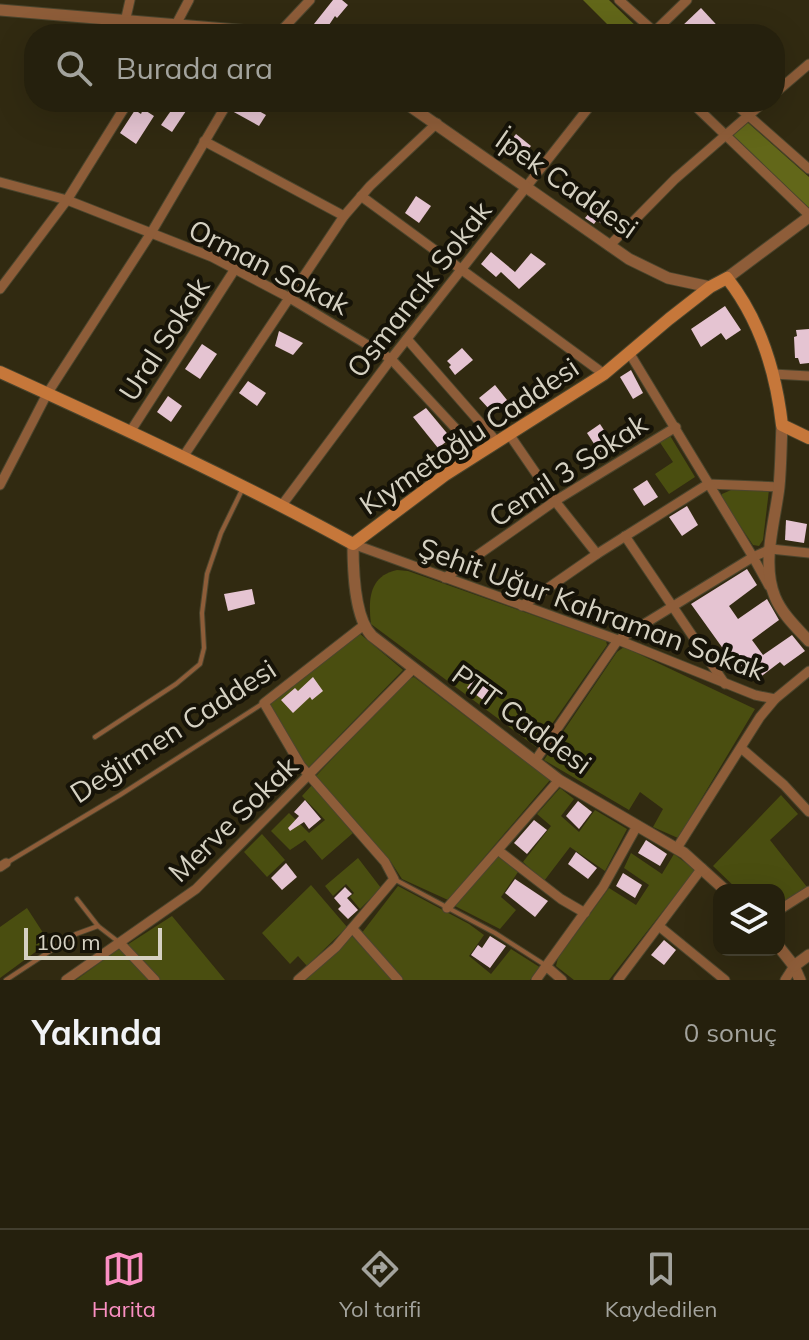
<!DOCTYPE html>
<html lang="tr">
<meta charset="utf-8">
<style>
:root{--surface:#25200d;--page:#2d2816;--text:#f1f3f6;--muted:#a3a39d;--line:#423e2e;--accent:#fb8fc3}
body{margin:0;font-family:Mulish,sans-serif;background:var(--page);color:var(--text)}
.controls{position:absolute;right:24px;bottom:24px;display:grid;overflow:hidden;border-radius:16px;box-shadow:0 8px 32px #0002}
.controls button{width:72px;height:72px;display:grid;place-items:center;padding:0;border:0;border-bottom:2px solid var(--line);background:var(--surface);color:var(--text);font:40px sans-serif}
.scale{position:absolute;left:24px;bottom:20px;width:138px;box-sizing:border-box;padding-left:8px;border:4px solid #d5d1c2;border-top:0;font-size:22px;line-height:28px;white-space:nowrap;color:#d5d1c2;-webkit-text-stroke:6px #161308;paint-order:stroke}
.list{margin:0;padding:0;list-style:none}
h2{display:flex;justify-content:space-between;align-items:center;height:104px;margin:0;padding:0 32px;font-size:34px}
h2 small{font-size:26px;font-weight:400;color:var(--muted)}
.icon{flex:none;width:44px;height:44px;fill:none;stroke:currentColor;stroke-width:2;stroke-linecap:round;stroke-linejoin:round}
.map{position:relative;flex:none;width:809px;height:980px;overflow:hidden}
.search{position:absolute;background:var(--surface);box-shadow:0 8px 32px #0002;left:24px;right:24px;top:24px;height:88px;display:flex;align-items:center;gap:20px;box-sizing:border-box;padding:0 28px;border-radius:32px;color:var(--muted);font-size:30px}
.sheet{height:248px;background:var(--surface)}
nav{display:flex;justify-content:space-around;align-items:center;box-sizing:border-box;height:112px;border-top:2px solid var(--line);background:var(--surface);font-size:22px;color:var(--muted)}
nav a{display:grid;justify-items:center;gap:4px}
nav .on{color:var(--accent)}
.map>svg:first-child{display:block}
.green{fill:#4a4e10}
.forest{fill:#626719}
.building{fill:#e5c4d2}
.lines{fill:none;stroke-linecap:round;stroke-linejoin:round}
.service-casing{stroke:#4b452d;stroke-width:6}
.minor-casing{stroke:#4b452d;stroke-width:11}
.tertiary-casing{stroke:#4b452d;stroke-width:13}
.secondary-casing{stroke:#4b452d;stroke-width:14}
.service{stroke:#8e5d39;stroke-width:4}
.minor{stroke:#8e5d39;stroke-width:9}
.tertiary{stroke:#8e5d39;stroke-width:11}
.secondary{stroke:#c6773a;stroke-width:12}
.labels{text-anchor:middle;stroke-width:8;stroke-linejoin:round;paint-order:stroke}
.street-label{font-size:28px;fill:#d5d1c2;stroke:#161308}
</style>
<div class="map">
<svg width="809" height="980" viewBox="0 0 809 980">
<rect width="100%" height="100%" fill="#312a11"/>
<g class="green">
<path d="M669 434 695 477 669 494 655 474 673 462 659 441Z"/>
<path d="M731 490H769L763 540 759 546 753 545 722 499V494Z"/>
<path d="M397 570 408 571 606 641 607 645 536 747 371 624C368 600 369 576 397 570Z"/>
<path d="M359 633 403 670 308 768 298 757 269 705Z"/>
<path d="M624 647 755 709 678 838 653 827 663 809 640 792 629 810 544 760 617 652Z"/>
<path d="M414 677 550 780 448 900 402 879 391 862 316 776 407 679Z"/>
<path d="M312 785 353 833 322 860 305 840 290 850 271 831 289 813 309 833 325 820 302 796Z"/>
<path d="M560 788 574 799 561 816 579 832 595 810 627 829 605 871 570 847 544 881 523 862 551 826 537 814Z"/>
<path d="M781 795 798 814 770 840 807 887 779 905V890H738L713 866Z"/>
<path d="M262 834 285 860 267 877 244 852Z"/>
<path d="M631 853 662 874 674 854 695 870 609 980H574L556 966 558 958 609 888 636 905 649 885 624 868Z"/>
<path d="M496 855 518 872 501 897 516 910 500 929 455 906Z"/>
<path d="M358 858 381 888 360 909 350 897 354 893 346 884 333 896 325 886Z"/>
<path d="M311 885 347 927 307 966 298 956 290 964 262 933Z"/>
<path d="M398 886 469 924 484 935 469 956 491 974 511 949 541 968 530 980H402L361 934Z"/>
<path d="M27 908 49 942 0 978V927Z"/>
<path d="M172 916 225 980H159L127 945Z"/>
<path d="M352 936 392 980H304Z"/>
<path d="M120 948 150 980H76Z"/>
</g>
<g class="forest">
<path d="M583 0H609L643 33 617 34Z"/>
<path d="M746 121 809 177V208L731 134Z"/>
</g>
<g class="building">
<path d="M333 0H342L348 5 337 18 335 16 323 34H318L310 29Z"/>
<path d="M701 8 725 34H685L680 28Z"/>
<path d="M177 102H192L172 132 161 125Z"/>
<path d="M236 102H243L266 115 259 126 232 111Z"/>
<path d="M143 109 154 116 136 144 120 133 135 110 141 114Z"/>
<path d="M516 134 531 146 519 160 505 148Z"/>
<path d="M416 196 431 206 419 223 405 213Z"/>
<path d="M597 204 613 217 605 227 597 220 594 224 585 218Z"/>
<path d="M491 252 515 272 531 253 546 264 519 289 501 272 496 277 481 264Z"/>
<path d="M725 306 741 330 726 340 721 333 701 347 691 329Z"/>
<path d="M809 329V363L800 364 798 358H795L794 337 797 336 796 330Z"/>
<path d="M279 331 303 343 293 355 275 346Z"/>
<path d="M202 344 217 354 200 379 185 369Z"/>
<path d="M462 348 473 360 455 375 449 367 451 365 447 361Z"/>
<path d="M631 370 643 393 633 399 620 377Z"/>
<path d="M248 381 266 393 257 406 239 393Z"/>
<path d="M495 385 507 400 496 409 494 407 490 410 479 398Z"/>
<path d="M168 396 182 406 171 422 157 412Z"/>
<path d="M426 408 451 438 438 448 413 417Z"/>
<path d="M600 424 613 444 600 453 587 433Z"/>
<path d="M647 480 658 497 644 506 633 489Z"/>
<path d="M687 506 698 525 682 536 669 517Z"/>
<path d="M786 520 807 524 804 543 785 540Z"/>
<path d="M747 569 757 585 729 606 738 619 767 599 779 620 752 640 763 655 792 635 805 651 784 666 780 662 759 678 749 677 728 648 724 650 691 604Z"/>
<path d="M252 589 255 604 228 611 224 594Z"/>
<path d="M477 674 493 687 483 700 467 688Z"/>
<path d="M313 677 323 691 312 700 310 697 293 713 281 700 295 688 298 691Z"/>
<path d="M305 800 321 819 309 829 304 822 290 831 288 828 299 816 294 812Z"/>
<path d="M578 801 592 812 579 829 566 816Z"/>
<path d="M534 820 547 830 527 854 514 843Z"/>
<path d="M646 840 667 854 660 866 638 853Z"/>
<path d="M576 852 597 868 588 879 568 864Z"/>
<path d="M286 863 297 877 282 890 271 878Z"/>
<path d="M623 873 642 885 635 898 616 886Z"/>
<path d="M515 879 548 901 535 917 505 893Z"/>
<path d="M345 887 352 894 347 898 358 910 348 919 338 909 341 906 334 898Z"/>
<path d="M490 936 506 946 490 968 471 955 478 945 482 948Z"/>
<path d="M664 940 676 950 664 965 651 955Z"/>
</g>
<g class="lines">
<defs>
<g id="service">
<path d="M95 737 176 684 200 664 204 648 202 613 207 574 221 533 242 490"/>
<path d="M8 862 120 795 262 704"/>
<path d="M394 879 495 933 545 965"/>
<path d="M77 899 98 926 120 943"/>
<path d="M6 980 76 934 98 926"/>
</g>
<g id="minor">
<path d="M619 0 657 34"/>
<path d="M125 22 130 0"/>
<path d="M171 34 189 0"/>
<path d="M278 34 310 0"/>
<path d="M652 34 687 0"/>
<path d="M775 93 809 64"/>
<path d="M691 102 809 215"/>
<path d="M733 102 809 169"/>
<path d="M204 141 344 216"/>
<path d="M0 182 67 200 212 257 288 297 391 359 457 430 476 455"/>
<path d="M361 196 604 374"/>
<path d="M609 246 675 179 764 102"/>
<path d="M0 289 67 200 128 102"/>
<path d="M407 339 497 442"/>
<path d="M773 374 809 376"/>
<path d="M130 432 235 269"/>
<path d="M509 434 555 501 597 554"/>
<path d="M183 457 344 216 370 186 437 123"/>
<path d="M0 485 47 394 151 233 228 102"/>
<path d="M282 505 391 359 593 102"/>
<path d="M625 536 725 684"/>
<path d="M353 544 618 640 755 695 775 699 809 671"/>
<path d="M445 578 555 501 676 427"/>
<path d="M769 586 753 557 771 549 809 553"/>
<path d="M522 606 597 554 708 484 779 487"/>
<path d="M741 748 784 785 809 812"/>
<path d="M535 761 618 640 753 557 630 354"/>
<path d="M677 848 760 717 775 699"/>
<path d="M499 851 561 899 585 913"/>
<path d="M0 867 6 863"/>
<path d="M447 908 559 780"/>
<path d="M779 910 809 891"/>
<path d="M660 927 725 980"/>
<path d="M353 929 398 980"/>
<path d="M121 944 155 980"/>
<path d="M547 967 562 980"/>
<path d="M66 980 196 889 413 669"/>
<path d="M298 980 336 947 394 879 385 862 301 766 264 703 364 625"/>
<path d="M536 980 603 887 637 826"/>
<path d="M618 980 702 868"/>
<path d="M785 980 794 966"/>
</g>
<g id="tertiary">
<path d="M0 10 285 34"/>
<path d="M404 102 629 259 668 278 710 287"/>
<path d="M727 278 809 217"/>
<path d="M782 425C781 445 781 466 779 487 775 522 761 563 775 597 782 614 797 628 809 641"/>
<path d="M353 544C353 569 354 618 372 636L559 780 684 853 725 890"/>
<path d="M779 947 794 966 800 980"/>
<path d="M794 966 809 955"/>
</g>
<path id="secondary" d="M0 372C119 426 238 481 353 544L445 475 604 374 669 319 710 287 727 278C760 320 776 372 782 425L809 438"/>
</defs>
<use href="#service" class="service-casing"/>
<use href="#minor" class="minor-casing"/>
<use href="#tertiary" class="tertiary-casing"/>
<use href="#secondary" class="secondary-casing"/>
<use href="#service" class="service"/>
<use href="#minor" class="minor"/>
<use href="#tertiary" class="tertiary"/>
<use href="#secondary" class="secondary"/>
</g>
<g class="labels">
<g class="street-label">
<text transform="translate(567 184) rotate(35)" y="10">İpek Caddesi</text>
<text transform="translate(269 267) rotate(27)" y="10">Orman Sokak</text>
<text transform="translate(419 289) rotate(-52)" y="10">Osmancık Sokak</text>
<text transform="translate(164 339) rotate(-57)" y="10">Ural Sokak</text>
<text transform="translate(469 436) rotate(-34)" y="10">Kıymetoğlu Caddesi</text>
<text transform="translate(568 470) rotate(-33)" y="10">Cemil 3 Sokak</text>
<text transform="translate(592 609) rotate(20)" y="10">Şehit Uğur Kahraman Sokak</text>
<text transform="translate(522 719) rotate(36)" y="10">PTT Caddesi</text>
<text transform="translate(173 731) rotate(-33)" y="10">Değirmen Caddesi</text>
<text transform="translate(233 819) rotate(-44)" y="10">Merve Sokak</text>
</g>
</g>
</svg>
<div class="controls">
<button><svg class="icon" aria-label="layers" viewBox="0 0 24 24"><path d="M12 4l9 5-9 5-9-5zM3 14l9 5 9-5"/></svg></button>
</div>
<div class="scale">100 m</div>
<div class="search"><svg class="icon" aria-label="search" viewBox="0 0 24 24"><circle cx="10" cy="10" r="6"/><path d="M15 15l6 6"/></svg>Burada ara</div>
</div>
<section class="sheet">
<h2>Yakında<small>0 sonuç</small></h2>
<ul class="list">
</ul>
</section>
<nav>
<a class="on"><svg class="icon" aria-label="map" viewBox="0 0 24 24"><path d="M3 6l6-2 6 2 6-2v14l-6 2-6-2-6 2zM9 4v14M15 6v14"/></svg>Harita</a>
<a><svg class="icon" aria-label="directions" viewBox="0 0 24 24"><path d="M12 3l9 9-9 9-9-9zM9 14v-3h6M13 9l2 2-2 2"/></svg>Yol tarifi</a>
<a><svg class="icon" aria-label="saved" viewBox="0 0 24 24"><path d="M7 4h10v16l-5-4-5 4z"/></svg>Kaydedilen</a>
</nav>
